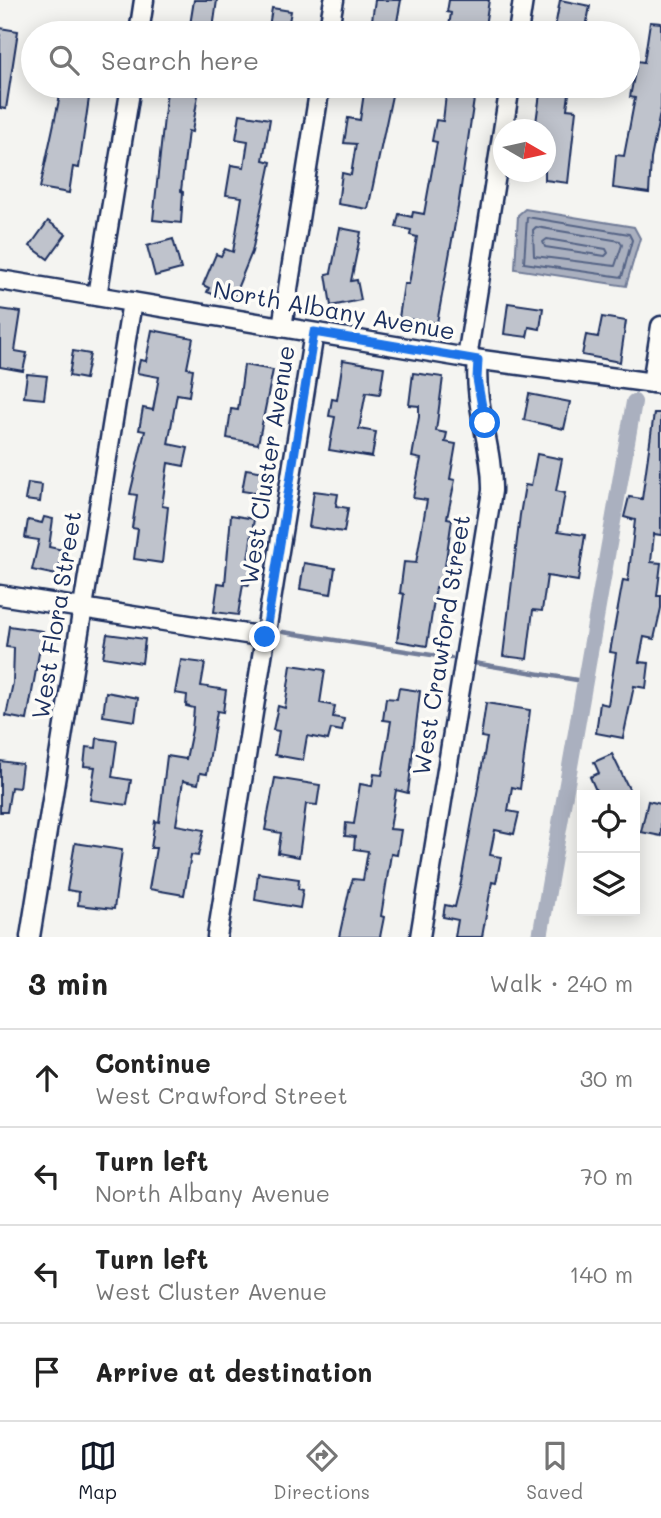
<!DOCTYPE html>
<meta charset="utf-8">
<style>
:root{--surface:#fff;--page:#f6f6f6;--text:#222;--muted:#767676;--line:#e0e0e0;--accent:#111827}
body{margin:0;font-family:Mali,sans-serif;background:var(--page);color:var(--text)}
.controls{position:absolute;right:21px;bottom:21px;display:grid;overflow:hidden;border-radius:0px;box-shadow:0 4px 18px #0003}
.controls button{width:63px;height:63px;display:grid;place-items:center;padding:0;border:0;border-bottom:2px solid var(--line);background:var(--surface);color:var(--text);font:35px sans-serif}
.compass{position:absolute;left:493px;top:119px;width:63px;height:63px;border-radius:50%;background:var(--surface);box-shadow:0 4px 18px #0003;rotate:99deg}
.stop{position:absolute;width:21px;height:21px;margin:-16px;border:5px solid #1a73e8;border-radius:50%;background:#fff}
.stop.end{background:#1a73e8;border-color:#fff;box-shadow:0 2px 7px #0008}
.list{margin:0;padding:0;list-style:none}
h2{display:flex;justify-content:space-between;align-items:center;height:91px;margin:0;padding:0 28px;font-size:30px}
h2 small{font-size:23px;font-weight:400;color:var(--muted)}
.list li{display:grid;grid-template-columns:46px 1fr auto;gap:21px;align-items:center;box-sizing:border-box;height:98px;padding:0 28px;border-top:2px solid var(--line)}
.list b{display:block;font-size:26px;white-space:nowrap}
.list p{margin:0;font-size:23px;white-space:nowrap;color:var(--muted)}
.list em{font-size:23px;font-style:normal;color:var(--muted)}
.icon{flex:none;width:38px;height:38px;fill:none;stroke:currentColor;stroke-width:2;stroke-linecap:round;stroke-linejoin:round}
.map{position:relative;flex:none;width:661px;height:937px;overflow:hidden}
.search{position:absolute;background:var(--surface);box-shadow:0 4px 18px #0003;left:21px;right:21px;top:21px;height:77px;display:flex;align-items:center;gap:18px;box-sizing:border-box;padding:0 24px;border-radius:38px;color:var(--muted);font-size:26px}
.sheet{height:483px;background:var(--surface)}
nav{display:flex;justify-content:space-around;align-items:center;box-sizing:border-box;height:98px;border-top:2px solid var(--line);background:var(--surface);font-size:19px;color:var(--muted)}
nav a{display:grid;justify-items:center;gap:4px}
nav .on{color:var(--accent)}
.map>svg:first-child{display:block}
.water{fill:#aab0bf;stroke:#717c98;stroke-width:2}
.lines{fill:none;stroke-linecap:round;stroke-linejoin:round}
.shore{stroke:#546385;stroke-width:2}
.stream{stroke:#717c98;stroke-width:4.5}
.canal{stroke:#aab0bf;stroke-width:16}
.building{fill:#bfc3cc;stroke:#1b2f5e;stroke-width:2}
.minor-casing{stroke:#1b2f5e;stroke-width:23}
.minor{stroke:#fdfcf7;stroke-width:18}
.route{stroke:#1a73e8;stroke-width:9}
.labels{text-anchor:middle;stroke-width:7;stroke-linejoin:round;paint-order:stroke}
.street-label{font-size:24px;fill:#1b2f5e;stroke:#fdfcf7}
</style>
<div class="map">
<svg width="661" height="937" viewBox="0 0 661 937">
<rect width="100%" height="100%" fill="#f4f4f1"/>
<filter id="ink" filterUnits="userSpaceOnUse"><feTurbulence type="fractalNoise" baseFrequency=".0143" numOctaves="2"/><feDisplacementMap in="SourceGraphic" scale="14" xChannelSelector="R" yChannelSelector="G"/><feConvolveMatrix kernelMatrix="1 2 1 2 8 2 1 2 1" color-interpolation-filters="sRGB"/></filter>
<g filter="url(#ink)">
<path class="water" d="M525 209 634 227 640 238 626 286 515 269 518 215Z"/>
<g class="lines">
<g class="shore">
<path d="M527 217 629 234 632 240 622 277 524 263Z"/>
<path d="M536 227 620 241 622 245 615 266 534 256 533 230Z"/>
<path d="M547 239 606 249 608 253 605 256 545 247 543 242Z"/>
</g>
<g class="stream">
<path d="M283 632 451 658"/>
<path d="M474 663 583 681"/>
</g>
<path class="canal" d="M540 937 634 402"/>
</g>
<g class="building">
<path d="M194 0H217L213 29 190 25Z"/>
<path d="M375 0H401L395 33H370Z"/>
<path d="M449 0H489L484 33H448L451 13 447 12Z"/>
<path d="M560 0 590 6 585 33H554Z"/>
<path d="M272 8 291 11 287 33H268Z"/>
<path d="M650 22 661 23V108L651 159 649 193 613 188 616 155 624 156 635 98 630 97 637 61 644 62Z"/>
<path d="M0 28 18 31 6 109 0 108Z"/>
<path d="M62 86 90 91 79 168 73 167 69 193 40 188Z"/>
<path d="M365 86H394L368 209 338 204 342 173 351 175 356 144 344 143 348 118 360 120Z"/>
<path d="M447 86H476L458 207 437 323 399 318 404 284H409L417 237 410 235 411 230 396 227 399 214 412 217 413 212 424 214 437 142 432 141 436 120 443 121Z"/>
<path d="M541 86H570L567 109 576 110 568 183 545 180V130H535Z"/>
<path d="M167 90 198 95 192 132 188 131 181 191 183 192 181 223 153 220Z"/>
<path d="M240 114 270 119 263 160 271 162 252 252 232 301 207 292 209 288 203 285 216 254 221 256 225 249 233 252 242 197 226 195 231 165 244 167 248 141 236 139Z"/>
<path d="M48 221 66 234 48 259 30 246Z"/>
<path d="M340 228 361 232 351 281 357 280 361 300 331 306 326 274 331 273Z"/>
<path d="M173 239 181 269 155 276 147 246Z"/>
<path d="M508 303 543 308 540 329 529 327 527 337 504 334Z"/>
<path d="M0 309 21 312 15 351 27 353 23 371 0 367Z"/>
<path d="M602 317 626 321 620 362 582 355 586 335 598 337Z"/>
<path d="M152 330 193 338 187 368 193 369 189 396 177 394 168 444 188 448 184 466 168 463 162 506 168 507 162 563 134 559 138 529 132 528 137 495 130 494 145 431 139 430 143 408 153 410 159 377 137 373 140 360 146 361Z"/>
<path d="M73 351 90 354 85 379 69 376Z"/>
<path d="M343 360 384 367 380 394 366 392 359 429 376 432 372 457 329 450 335 417 329 416 332 399 337 400Z"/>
<path d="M244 365 273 370 258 444 227 438 231 409 238 410Z"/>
<path d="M413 373 443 377 436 431 447 433 445 442 456 444 450 479 455 480 447 518 452 519 442 587H436L427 646 397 641 404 594 400 593 404 562 416 563 427 500 413 498 421 459 412 457 419 417V406L409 405Z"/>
<path d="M27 374 47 376 44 399 24 397Z"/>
<path d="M529 394 570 402 564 429 524 420Z"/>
<path d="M654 413H661V535L654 534 651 562 661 563 657 596H661V608L654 639 644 637 639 662 649 663 646 688 634 686 623 738 596 733 600 703 608 705 616 653 610 652 623 580 628 581 635 520 624 517 629 497 642 499Z"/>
<path d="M537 454 562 459 556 491 565 493 558 531 585 535 578 581 547 576 542 611 533 610 527 659 503 656 520 515 525 485 531 486Z"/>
<path d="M246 469 265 472 262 494 242 491Z"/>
<path d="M28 483 42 485 40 502 25 500Z"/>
<path d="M314 491 338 494 336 506 348 508 344 532 309 527Z"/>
<path d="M231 515 254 519 248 560H252L249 585 243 584 238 615 214 612 218 583 225 584Z"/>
<path d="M44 517 53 519 49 547 63 550 57 575 32 570 39 540 25 538 28 520 42 523Z"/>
<path d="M304 563 335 568 331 594 300 589Z"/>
<path d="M9 626 43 631 27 720 6 716 13 683 14 648 6 647Z"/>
<path d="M107 634 145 639 142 663 103 657Z"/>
<path d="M181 660 205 663 201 686 226 690 223 712 217 711 207 774 200 773 198 784 183 781 176 825 204 830 198 856 191 855 184 895 149 889 156 848H151L155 821 159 822 167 756 186 759 192 730 194 708 186 706 187 695 175 693Z"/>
<path d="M291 665 325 670 320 703 335 706 333 717 344 719 342 731 331 729 328 740 307 736 303 760 275 755 279 731 273 730 278 706 285 708Z"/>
<path d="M399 688 420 691 408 793 396 790 390 829 401 830 397 855 391 854 381 916 384 917 380 937H339L350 887 353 879 363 880 368 851 354 849 355 837 345 836 346 823 354 824 360 784 372 786 374 774 382 775 391 721 383 720 386 698 397 699Z"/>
<path d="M106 692 138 698 135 721 103 716Z"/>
<path d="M486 703 530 710 520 789 512 787 508 811 519 813 514 834 495 830 490 855 501 857 496 883 492 882 482 937H455L458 920 443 917 445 905 455 907 461 882 487 738 481 737Z"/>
<path d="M97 738 117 741 112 777 131 780 127 805 90 800 95 767 84 766 86 747 96 748Z"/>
<path d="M612 754 632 795H598L590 777 599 773 594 762Z"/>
<path d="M0 761 22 764 19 788 11 787 7 812H0Z"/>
<path d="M275 778 320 785 317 805 306 804 299 857 278 853 281 833 265 830Z"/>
<path d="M648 801 661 804V836L641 832Z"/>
<path d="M75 843 122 850 114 909 78 905 79 892 67 890Z"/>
<path d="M258 873 299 879 298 889 303 890 300 908 255 900Z"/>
</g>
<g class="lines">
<defs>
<g id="minor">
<path d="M139 33 144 0"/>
<path d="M328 33 334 0"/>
<path d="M518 33 523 0"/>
<path d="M0 280 467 358 661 384"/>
<path d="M97 296 131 86"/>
<path d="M282 327 320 86"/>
<path d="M467 358 510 86"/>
<path d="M652 383 661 326"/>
<path d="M0 595 265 637"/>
<path d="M30 937 132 302"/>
<path d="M217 937 314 333"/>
<path d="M420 937 492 491C493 447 473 403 478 360"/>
</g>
</defs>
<use href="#minor" class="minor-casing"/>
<use href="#minor" class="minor"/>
</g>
</g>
<g class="lines" filter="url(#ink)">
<path class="route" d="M265 637 314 332 478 360 477 379 485 423"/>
</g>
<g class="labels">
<g class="street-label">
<text transform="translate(334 311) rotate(10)" y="8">North Albany Avenue</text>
<text transform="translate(268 465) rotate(-81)" y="8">West Cluster Avenue</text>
<text transform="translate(57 615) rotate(-81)" y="8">West Flora Street</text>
<text transform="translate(442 645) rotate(-81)" y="8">West Crawford Street</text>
</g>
</g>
</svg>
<div class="controls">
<button><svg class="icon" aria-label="locate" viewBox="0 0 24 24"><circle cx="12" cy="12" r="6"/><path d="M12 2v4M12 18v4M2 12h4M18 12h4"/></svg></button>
<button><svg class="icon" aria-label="layers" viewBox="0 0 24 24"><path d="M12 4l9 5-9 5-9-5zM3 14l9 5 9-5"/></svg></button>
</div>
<svg class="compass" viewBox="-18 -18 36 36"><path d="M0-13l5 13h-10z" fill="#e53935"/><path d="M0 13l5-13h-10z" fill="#767676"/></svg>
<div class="stop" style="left:485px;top:423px"></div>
<div class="stop end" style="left:265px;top:637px"></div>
<div class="search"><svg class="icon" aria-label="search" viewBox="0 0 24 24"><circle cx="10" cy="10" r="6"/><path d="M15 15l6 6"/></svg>Search here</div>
</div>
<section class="sheet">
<h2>3 min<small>Walk · 240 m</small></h2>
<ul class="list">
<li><svg class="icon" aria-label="ahead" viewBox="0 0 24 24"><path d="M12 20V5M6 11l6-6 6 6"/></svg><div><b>Continue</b><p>West Crawford Street</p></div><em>30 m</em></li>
<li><svg class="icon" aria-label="left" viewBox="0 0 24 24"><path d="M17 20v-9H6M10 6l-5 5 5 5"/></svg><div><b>Turn left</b><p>North Albany Avenue</p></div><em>70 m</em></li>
<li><svg class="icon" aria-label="left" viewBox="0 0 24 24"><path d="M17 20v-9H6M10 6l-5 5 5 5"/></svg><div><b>Turn left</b><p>West Cluster Avenue</p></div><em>140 m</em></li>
<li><svg class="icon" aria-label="arrive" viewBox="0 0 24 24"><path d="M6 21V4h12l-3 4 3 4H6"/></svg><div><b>Arrive at destination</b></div></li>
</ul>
</section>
<nav>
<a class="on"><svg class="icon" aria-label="map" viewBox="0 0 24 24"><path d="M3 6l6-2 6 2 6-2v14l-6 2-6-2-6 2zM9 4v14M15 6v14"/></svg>Map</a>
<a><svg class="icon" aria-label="directions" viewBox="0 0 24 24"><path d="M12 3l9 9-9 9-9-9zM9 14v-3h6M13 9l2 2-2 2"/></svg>Directions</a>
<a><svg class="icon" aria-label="saved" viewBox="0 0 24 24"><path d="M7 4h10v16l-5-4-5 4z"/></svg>Saved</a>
</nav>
